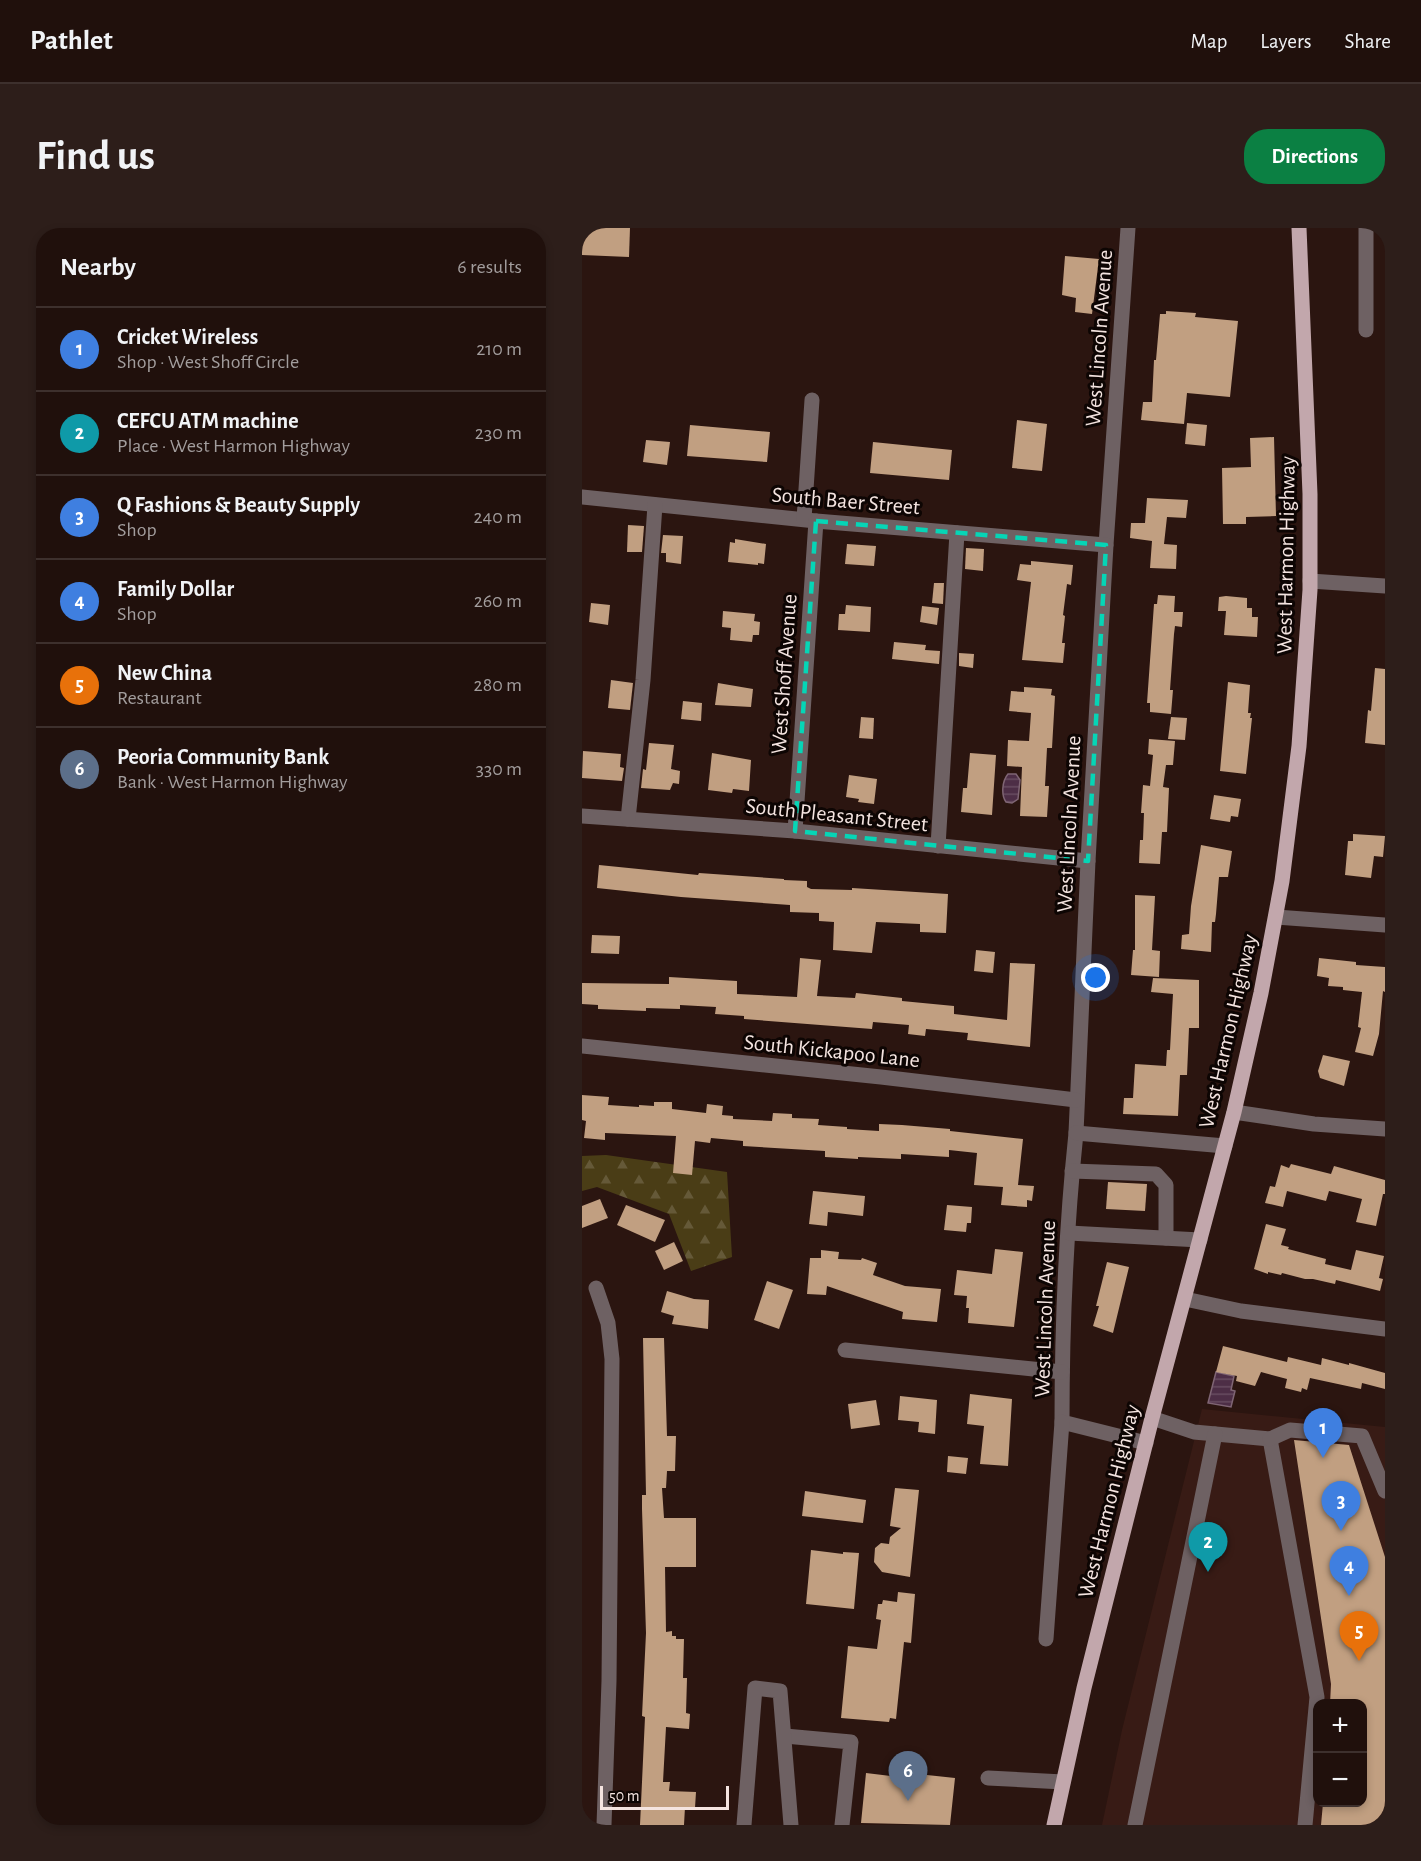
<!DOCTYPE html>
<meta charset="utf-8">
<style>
:root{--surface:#20100c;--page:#2d1e1a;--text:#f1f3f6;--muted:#a29d9d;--line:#3d302d;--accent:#0b8043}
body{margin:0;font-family:"Alegreya Sans",sans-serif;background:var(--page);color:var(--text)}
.controls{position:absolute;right:18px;bottom:18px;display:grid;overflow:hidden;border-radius:12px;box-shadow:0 3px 9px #0003}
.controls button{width:54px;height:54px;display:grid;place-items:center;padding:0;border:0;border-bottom:2px solid var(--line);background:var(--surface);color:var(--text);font:30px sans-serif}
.scale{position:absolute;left:18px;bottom:15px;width:129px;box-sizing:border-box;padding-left:6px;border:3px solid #f4e4e0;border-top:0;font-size:16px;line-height:21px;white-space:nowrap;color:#f4e4e0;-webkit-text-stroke:4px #0d0503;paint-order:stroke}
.you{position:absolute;left:514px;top:750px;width:21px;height:21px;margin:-15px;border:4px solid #fff;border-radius:50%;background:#1a73e8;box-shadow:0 0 0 9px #1a73e833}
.badge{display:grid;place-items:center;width:39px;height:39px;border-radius:50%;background:var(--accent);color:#fff;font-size:20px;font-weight:700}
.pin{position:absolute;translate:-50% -50px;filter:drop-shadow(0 2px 3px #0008)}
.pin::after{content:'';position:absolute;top:32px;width:21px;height:18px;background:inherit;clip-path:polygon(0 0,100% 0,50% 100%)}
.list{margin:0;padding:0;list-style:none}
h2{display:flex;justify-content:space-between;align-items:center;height:78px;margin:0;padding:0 24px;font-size:26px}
h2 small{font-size:20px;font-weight:400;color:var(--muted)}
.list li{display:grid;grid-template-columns:39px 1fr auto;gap:18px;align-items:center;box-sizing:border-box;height:84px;padding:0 24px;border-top:2px solid var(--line)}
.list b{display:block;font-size:22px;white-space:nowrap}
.list p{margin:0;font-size:20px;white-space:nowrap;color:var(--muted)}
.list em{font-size:20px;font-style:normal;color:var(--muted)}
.map{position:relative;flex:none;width:803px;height:1597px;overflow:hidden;border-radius:24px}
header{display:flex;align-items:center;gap:36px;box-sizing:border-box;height:84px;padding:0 30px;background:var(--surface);border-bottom:2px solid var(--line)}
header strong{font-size:28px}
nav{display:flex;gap:33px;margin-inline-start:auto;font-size:21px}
.intro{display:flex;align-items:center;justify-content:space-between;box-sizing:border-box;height:144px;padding:0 36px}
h1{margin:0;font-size:42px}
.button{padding:15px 27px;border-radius:24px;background:var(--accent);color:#fff;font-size:21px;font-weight:700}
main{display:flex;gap:36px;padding:0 36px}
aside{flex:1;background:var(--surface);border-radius:24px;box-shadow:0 3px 9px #0003}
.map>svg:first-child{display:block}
.built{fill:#381b15;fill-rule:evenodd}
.forest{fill:url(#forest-firs)}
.water{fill:url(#water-rules);stroke:#7f6574;stroke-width:1.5}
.building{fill:#c19f81}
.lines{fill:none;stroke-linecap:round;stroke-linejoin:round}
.minor{stroke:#6e6163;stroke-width:15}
.major{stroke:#c2a7ac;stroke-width:15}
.marked{fill:none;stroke:#06d5b6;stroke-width:4.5;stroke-dasharray:12 8;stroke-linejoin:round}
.labels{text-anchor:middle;stroke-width:6;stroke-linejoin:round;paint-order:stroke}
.street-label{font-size:22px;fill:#f4e4e0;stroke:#0d0503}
</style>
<header>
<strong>Pathlet</strong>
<nav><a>Map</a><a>Layers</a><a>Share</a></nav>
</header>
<div class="intro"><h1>Find us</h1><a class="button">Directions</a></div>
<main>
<aside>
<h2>Nearby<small>6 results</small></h2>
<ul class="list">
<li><span class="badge" style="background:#3f7fe0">1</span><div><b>Cricket Wireless</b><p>Shop · West Shoff Circle</p></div><em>210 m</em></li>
<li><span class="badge" style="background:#0f9aa8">2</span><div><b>CEFCU ATM machine</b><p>Place · West Harmon Highway</p></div><em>230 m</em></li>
<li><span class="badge" style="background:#3f7fe0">3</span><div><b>Q Fashions &amp; Beauty Supply</b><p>Shop</p></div><em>240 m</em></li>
<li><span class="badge" style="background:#3f7fe0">4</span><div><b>Family Dollar</b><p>Shop</p></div><em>260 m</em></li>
<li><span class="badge" style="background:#e8710a">5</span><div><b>New China</b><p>Restaurant</p></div><em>280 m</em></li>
<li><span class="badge" style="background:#5c6f8a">6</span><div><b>Peoria Community Bank</b><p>Bank · West Harmon Highway</p></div><em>330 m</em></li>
</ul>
</aside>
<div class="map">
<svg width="803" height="1597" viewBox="0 0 803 1597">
<defs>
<pattern id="forest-firs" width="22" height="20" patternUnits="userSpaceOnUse" patternTransform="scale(1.5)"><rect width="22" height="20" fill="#4a3d16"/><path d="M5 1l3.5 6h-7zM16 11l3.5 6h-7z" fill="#655938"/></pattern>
<pattern id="water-rules" width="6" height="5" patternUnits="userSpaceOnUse" patternTransform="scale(1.5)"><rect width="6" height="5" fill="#4d2e46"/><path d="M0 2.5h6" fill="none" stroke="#674c60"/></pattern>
</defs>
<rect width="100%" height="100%" fill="#2b1510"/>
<path class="built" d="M620 1181 803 1199V1597H520L540 1502ZM736 1476H780V1574H736Z"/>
<path class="forest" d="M24 927 145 944 150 1029 109 1043 87 986 15 959 0 963V928Z"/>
<g class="water">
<path d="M426 546H434L438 552 436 571 430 575 424 574C419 567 420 553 426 546Z"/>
<path d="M634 1144 652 1148 649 1162 653 1163 649 1179 626 1175Z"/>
</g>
<g class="building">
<path d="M0 0H48L47 29 0 27Z"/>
<path d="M483 28 517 31 510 86 493 84 494 70 480 67Z"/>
<path d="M584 83 614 85 613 89 656 93 648 169 605 165 602 196 559 192 561 174H570L572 132H574L578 86H584Z"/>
<path d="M435 192 465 196 460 243 430 240Z"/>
<path d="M605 195 625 197 623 218 603 216Z"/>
<path d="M108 197 188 204 185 234 105 228Z"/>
<path d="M692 209 694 288 664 289V296H641L640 240 669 239 668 210Z"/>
<path d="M64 212 88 214 85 237 61 234Z"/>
<path d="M291 214 370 222 367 252 288 245Z"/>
<path d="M565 270 606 272 604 290 585 289 582 316 595 317 594 341 568 340 570 313 548 310 549 295H563Z"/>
<path d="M46 297 62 298 60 324H45Z"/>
<path d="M81 307 101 308 99 336 84 334V325H79Z"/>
<path d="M153 311 184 316 182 336 176 335V337L146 334 148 314 153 315Z"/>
<path d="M265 316 294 318 292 338 263 336Z"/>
<path d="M384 320 402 321 401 343 383 341Z"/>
<path d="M449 333 491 337 489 357 485 356 481 387 483 388 480 415H483L481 435 440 432 449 354 435 352 438 336 449 337Z"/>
<path d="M352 355H362L361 376 350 375Z"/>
<path d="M576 367 593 368 592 384H601L600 399 593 398 592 406 588 462H591L589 486 568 484V475H565L572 376H575Z"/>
<path d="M644 368 665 370V380H670V389H676L675 409 642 407 644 383H636L637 369Z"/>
<path d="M9 375 28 377 26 397 7 394Z"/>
<path d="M264 377 289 379 288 404 256 402 257 386H263Z"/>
<path d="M340 378 357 380 355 397 338 394Z"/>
<path d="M141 383 173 386 172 393 178 394 177 407H171L170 414 148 412 149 400 140 399Z"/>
<path d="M312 414 344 417 343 422 358 423 357 436 310 431Z"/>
<path d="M377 425 392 426 391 440 377 438Z"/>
<path d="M793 440 803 441V517L783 515 786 482 789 483Z"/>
<path d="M29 452 51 455 48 482 26 480Z"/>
<path d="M646 454 668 457 666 485H669L668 490H670L664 546 638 543Z"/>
<path d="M136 455 171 461 169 479 133 477Z"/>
<path d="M442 459 470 461 469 467 473 468 470 520H465L463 558H467L465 589 438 588 440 539 425 538 426 512 447 513 449 485 427 483 429 463 442 464Z"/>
<path d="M101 473 120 475 119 493 99 491Z"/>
<path d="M279 489 292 490 291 511 277 510Z"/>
<path d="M589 489 605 490 603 512 586 511Z"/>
<path d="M567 511 593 513 591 537H584L581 559 587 560 585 604H580L578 636 557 635 558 612H561L562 585H559L561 557 568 558 571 527 566 526Z"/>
<path d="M67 515 92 517 89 541 98 543 97 556 91 555 88 562 59 560 61 541 64 542Z"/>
<path d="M1 523 39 526 38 539 42 540 40 553 0 550Z"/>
<path d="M130 525 169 532 167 563 151 561 150 565 126 562Z"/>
<path d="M388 525 414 527 410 587 379 584 381 560H385Z"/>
<path d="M267 547 295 551 292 576 276 574 277 571 264 569Z"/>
<path d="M632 567 659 571 656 589 649 588 648 594 628 591Z"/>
<path d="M771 606 803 608 801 629 792 628 789 650 763 647 766 613H771Z"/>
<path d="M619 617 650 623 646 649H637L634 686 633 694H630L629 724 599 721 600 707 607 706 609 678Z"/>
<path d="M17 637 116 647 117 645 202 651V652L225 653V659L229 661 270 662V660L366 666 364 705 338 704V696L294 694 290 725 251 722 252 694 237 693V685L208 684V677L99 669 15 660Z"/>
<path d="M553 667 573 668 570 722 578 723 577 749 549 747 551 722H553Z"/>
<path d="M10 707 38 708 37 726 9 725Z"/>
<path d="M394 722 413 724 411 745 392 743Z"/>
<path d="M218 730 239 732 235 768 273 770 274 765 320 770V773L372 778V786L425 792 428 735 453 736 448 819 385 812 386 805 344 801 343 808 326 806 327 797 291 794 290 801 162 791V788L133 786 134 779 98 777V781L64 780V783L16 781V777L0 776V755L87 756V749L155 753V766L215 769Z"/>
<path d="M737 730 774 734V737L803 739V764L801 763 797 806 791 828 773 824 779 800 776 799 780 764 761 762V759L746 758 747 750 735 748Z"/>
<path d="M571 750 617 752V800H607L605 847H598L596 888 541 886 542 870H551L553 836 584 838 585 822H588L591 766 569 764Z"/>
<path d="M741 827 768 833 762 858 738 850 736 843Z"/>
<path d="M0 867 27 869 26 877 57 879V877L72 878V874H90V881L124 885 125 876 141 878 140 887 151 888V891L190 893 191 885 210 886V890L237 891 236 897 265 899V901L297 903V896L320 897 368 901V903L441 911 436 957 452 958 450 973 445 972V979L419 977 421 959 392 957 395 925 367 922V929L319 926V931L276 929V931L243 929V923L161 918V913L129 910 128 915 113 913 110 947 91 945 94 908 23 905V912L2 910 4 893 0 892Z"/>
<path d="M709 936 749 946 752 938 803 952V966H801L794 998 774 994 780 971 747 963 744 973 705 963 701 979 683 975 688 958 693 959 699 937 707 940Z"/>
<path d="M526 954 565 956 563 983 524 981Z"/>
<path d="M231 963 283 968 281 988 246 984 245 998 227 996Z"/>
<path d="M18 971 26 990 0 1000V978Z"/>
<path d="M44 977 83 992 73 1014 35 997Z"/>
<path d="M365 977 390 979 389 995H385L384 1004 362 1002Z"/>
<path d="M684 996 704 1001 699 1017 707 1019 706 1021 744 1031 743 1036 769 1042 774 1022 802 1028 797 1050 801 1051 798 1063 754 1052 753 1056 731 1051H723L700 1045 699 1047 686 1044V1046L672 1041Z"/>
<path d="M92 1014 101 1033 82 1042 73 1023Z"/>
<path d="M413 1021 441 1024 432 1099 386 1095 387 1080H384L385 1068 372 1067 375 1042 410 1046Z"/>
<path d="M239 1022 257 1024 256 1031 279 1032 280 1030 295 1035 291 1047 323 1058 359 1061 355 1094 320 1091 321 1084 245 1058 244 1067 225 1066 228 1030H239Z"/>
<path d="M525 1034 547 1039 531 1105 511 1098 517 1078H514Z"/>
<path d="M185 1053 211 1062 197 1101 172 1092Z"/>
<path d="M85 1063 112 1071 127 1072 126 1101 90 1096 92 1088 79 1084Z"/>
<path d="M61 1110H82L85 1208H94L93 1243H85L84 1260H80L82 1290H114V1339H83L84 1404 90 1403V1408H94V1411H102L101 1450H105L104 1485 108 1486 107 1501 84 1499 81 1554H88L87 1563 114 1564 113 1580 103 1579 102 1597H58L63 1489 60 1488 64 1405 60 1281V1267H64Z"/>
<path d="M641 1118 705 1134 706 1129 739 1137 740 1130 767 1137V1135L803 1145V1161L780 1155 779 1161 728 1150 725 1162 720 1160 719 1164 703 1160 705 1151 679 1144 673 1158 654 1153 655 1148 634 1144Z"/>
<path d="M388 1166 430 1171 426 1238 398 1236 402 1198 385 1196Z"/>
<path d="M318 1168 355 1172 353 1206 336 1204 337 1194 316 1192Z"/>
<path d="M294 1172 298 1197 269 1201 266 1176Z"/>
<path d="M712 1212 767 1217 803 1329V1597H739L741 1575H780V1476H748L749 1456Z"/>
<path d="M366 1228 386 1230 384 1246 365 1244Z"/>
<path d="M313 1260 337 1262 328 1349 300 1344 292 1334 293 1320 299 1315 307 1316 308 1309 319 1300 308 1298Z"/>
<path d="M223 1263 284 1272 281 1295 220 1288Z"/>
<path d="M229 1322 261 1326V1324L277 1325 272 1381 224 1376Z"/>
<path d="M316 1364 333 1366 329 1415 322 1414 314 1491 308 1490 307 1494 259 1490 266 1418 295 1421 299 1392 294 1391 296 1376H300L301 1372 315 1374Z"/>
<path d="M317 1544 373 1550 368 1597 279 1595 284 1545 317 1549Z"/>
</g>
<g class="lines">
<g class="minor">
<path d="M546 0 524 317 506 633 494 905C484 1001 480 1098 480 1194L564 1215"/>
<path d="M784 0V102"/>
<path d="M0 269 234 293 524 317"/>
<path d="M222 291 230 172"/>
<path d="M728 353 803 358"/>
<path d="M0 588 213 603 506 633"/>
<path d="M46 591 61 452 73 277"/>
<path d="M213 603 234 293"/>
<path d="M356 618 375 305"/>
<path d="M694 689 803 697"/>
<path d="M0 818 299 849 494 872"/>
<path d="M652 884 732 896 803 901"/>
<path d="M494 905 643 918"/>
<path d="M490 943 574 946 584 957V1010"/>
<path d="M487 1005 618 1012"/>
<path d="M14 1060 26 1095 30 1131 27 1453 22 1597"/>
<path d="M603 1071 659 1083 803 1101"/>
<path d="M263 1122 480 1144"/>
<path d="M570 1190 612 1204 688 1211 735 1469 723 1597"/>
<path d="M688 1211 708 1202 780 1208 803 1263"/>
<path d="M464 1411 480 1194"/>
<path d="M203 1508 269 1514 260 1597"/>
<path d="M406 1550 481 1554"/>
<path d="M162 1597 173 1460 198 1463 209 1597"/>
<path d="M553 1597 633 1206"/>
</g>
<path class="major" d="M472 1597 502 1460 570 1190 652 884 679 765 700 653 717 518 728 362V266L717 0"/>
</g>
<path class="marked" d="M234 293 524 317 506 633 213 603Z"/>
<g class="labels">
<g class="street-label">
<text transform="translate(516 110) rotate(-86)" y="8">West Lincoln Avenue</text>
<text transform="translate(264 272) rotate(5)" y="8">South Baer Street</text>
<text transform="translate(703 327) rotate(-89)" y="8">West Harmon Highway</text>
<text transform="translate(201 446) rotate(-86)" y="8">West Shoff Avenue</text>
<text transform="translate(255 586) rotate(6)" y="8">South Pleasant Street</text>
<text transform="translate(486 596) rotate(-87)" y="8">West Lincoln Avenue</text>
<text transform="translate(645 803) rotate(-77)" y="8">West Harmon Highway</text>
<text transform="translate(250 822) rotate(6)" y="8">South Kickapoo Lane</text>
<text transform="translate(462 1081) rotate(-88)" y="8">West Lincoln Avenue</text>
<text transform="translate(526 1273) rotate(-76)" y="8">West Harmon Highway</text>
</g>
</g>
</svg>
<div class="controls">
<button>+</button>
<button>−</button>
</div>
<div class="scale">50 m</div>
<div class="you"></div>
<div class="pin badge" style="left:741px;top:1230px;background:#3f7fe0">1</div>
<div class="pin badge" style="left:626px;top:1344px;background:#0f9aa8">2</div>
<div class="pin badge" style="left:759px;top:1303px;background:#3f7fe0">3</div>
<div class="pin badge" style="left:767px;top:1368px;background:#3f7fe0">4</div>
<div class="pin badge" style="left:777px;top:1433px;background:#e8710a">5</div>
<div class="pin badge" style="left:326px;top:1573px;background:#5c6f8a">6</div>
</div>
</main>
